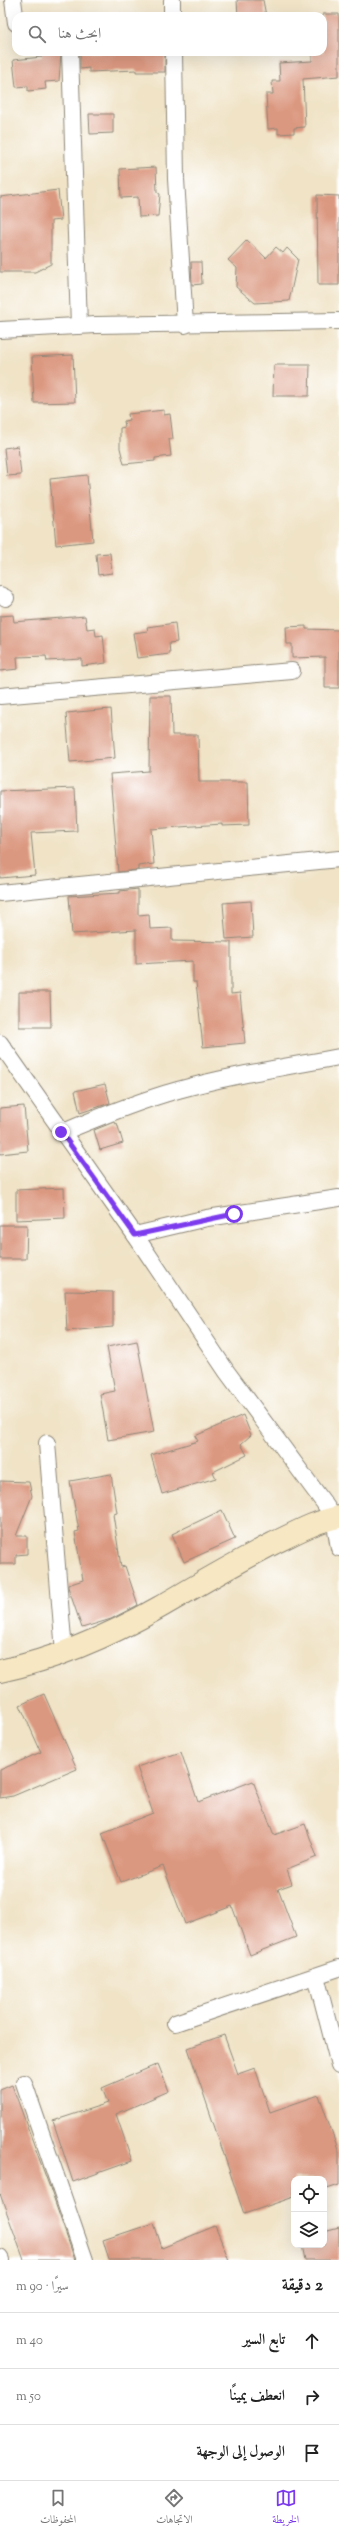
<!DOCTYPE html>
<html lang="ar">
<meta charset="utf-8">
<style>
:root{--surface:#fff;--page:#f6f6f6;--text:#222;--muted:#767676;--line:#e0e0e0;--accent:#7c3aed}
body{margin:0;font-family:"Sorts Mill Goudy",Amiri,serif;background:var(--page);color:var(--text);direction:rtl}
.controls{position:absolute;right:12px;bottom:12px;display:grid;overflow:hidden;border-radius:8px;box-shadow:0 4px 16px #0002}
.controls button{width:36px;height:36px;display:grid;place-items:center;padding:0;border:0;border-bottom:1px solid var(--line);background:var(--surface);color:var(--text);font:20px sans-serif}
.stop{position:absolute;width:12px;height:12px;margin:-9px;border:3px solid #7c3aed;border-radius:50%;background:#fff}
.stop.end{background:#7c3aed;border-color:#fff;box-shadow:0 1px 4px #0008}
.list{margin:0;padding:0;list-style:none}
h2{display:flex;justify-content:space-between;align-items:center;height:52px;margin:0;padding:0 16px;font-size:17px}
h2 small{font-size:13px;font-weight:400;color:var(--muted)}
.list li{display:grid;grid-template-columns:26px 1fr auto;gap:12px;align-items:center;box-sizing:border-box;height:56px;padding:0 16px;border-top:1px solid var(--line)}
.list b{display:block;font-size:15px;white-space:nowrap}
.list em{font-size:13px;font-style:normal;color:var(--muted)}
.icon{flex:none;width:22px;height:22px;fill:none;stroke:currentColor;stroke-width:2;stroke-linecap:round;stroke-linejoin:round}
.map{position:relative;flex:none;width:339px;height:2260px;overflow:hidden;direction:ltr}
.search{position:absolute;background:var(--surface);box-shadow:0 4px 16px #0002;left:12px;right:12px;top:12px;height:44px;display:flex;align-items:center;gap:10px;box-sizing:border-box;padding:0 14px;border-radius:12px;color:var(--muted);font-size:15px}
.sheet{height:220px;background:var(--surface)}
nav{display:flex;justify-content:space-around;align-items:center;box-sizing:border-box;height:56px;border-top:1px solid var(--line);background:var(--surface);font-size:11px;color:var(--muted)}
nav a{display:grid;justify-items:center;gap:2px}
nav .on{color:var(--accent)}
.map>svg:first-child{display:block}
.building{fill:#db9880}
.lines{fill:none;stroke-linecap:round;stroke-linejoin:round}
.street-casing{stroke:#8e8778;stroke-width:18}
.secondary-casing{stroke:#8e8778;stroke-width:24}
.street{stroke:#fff;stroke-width:16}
.secondary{stroke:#f7e8c3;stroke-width:22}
.route{stroke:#7c3aed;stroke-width:5}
</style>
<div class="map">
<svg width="339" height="2260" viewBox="0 0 339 2260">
<rect width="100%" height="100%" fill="#fff"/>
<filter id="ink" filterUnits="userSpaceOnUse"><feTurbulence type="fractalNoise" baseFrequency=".025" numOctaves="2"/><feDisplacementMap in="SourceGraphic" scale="8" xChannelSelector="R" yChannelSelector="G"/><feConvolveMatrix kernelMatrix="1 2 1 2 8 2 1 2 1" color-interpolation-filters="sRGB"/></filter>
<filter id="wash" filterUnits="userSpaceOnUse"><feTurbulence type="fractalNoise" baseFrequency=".012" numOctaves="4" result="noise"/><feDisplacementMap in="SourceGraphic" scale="16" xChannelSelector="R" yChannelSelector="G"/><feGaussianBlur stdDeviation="0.9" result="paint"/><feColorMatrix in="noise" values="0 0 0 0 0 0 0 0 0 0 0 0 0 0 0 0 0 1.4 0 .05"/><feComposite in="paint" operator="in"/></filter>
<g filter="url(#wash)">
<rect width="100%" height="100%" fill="#f0e3c6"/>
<g id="blocks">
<g class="building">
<path d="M237 0H263L266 16H238Z"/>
<path d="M323 14H339V76L303 79 305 127 294 128V133L278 134V128L268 129 266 94H273L272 81H280L279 63 312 61V52H323Z"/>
<path d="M41 52H61L59 81 45 82 46 89 28 91V86L16 87 13 60 42 57Z"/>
<path d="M80 52H165V72H136V70L89 72V68L80 69Z"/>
<path d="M89 114H113V133L90 134Z"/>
<path d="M156 167 157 192 160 194 158 216 139 217 138 197 121 198 120 169Z"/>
<path d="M58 190 61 220 51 221V264L35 272H0V197Z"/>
<path d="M317 195 339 196V285H318Z"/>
<path d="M247 240 266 258 276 247 283 253 287 248 298 259 289 301 255 303 236 287 237 268 228 260Z"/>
<path d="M191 262H201L202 284 192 285Z"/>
<path d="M73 355 75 402 34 403 32 357Z"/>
<path d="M274 365H310L309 396H273Z"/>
<path d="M164 410V415L170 414 173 439H169L171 456 155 458V461L124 464 120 448V428L125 427 124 421 129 420 128 414Z"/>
<path d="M18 446 21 475 7 476 4 448Z"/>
<path d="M87 475 93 541 56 545 50 479Z"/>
<path d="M110 553 112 573 98 575 96 554Z"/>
<path d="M13 615 14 622 85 616 87 629 95 628 96 636 103 635 106 663 82 666V659L47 661 46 656 17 657 18 669 0 671V616Z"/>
<path d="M175 623 177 642 169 643 170 654 137 658 133 633 148 631 147 627Z"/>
<path d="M306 626V629L339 630V688H325V657L292 658V644H287L286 627Z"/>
<path d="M150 696H171L172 735H198L199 782H248L249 825 222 826V824L151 829 154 864 138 866V870L118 872 110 774 149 771Z"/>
<path d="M111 709 115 758 70 762 66 713Z"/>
<path d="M75 788 77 831 31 833 35 875 0 878V791Z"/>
<path d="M138 889V915L149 914 150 929 172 928V941L231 942V994L240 993 245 1043 203 1047 196 982H193V961L136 964V930L72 934 69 896 120 893V891Z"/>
<path d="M251 901 253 937 226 939 223 903Z"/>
<path d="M19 992H50L51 1027H19Z"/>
<path d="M105 1084 110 1103 80 1113 75 1091Z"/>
<path d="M24 1106 28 1151 0 1154V1108Z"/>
<path d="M114 1122 115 1124 117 1123 123 1143 100 1150 94 1130Z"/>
<path d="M64 1188 65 1218 16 1220V1190Z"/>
<path d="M0 1225H27L26 1259H0Z"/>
<path d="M65 1291 113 1292V1327L67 1331Z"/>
<path d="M137 1341 154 1432 108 1440 100 1394 115 1391 107 1347Z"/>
<path d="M243 1415 251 1435 241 1444 247 1455 213 1472 216 1478 162 1494 151 1455 198 1441 195 1436Z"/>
<path d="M111 1474 117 1513 113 1514 121 1567 125 1566 138 1605 111 1619 82 1628 68 1587V1585L83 1580 75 1532 79 1531 70 1481Z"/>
<path d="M0 1481 29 1482 32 1496 16 1536H27V1554L16 1555V1564H0Z"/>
<path d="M222 1510 235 1539 184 1562 172 1534Z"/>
<path d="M44 1694 77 1769 13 1796 0 1798V1770L41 1752 20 1705Z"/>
<path d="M181 1752 198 1802 253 1781 274 1835 305 1824 317 1857 287 1869 292 1884 278 1889 296 1937 250 1955 232 1906 185 1924 163 1866 121 1882 102 1833 153 1813 137 1767Z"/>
<path d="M224 2035 238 2074 255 2068 270 2112 319 2095 339 2152V2185L324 2190V2179H294V2197L244 2214 188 2048Z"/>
<path d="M158 2064 169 2091 116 2114 132 2161 73 2182 53 2121 108 2103 102 2088Z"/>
<path d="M12 2085 50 2188 75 2260H24L0 2194V2090Z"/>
<path d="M154 2223 162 2248 215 2226 229 2260H109L103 2240Z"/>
<path d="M339 2228V2260H305L302 2245H324V2232Z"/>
</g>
</g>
</g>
<g filter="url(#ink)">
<use href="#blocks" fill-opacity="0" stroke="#8e8778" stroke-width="1"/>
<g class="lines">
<defs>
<g id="street">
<path d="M13 0 16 23"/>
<path d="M172 0V16"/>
<path d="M70 52 79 326"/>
<path d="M174 52 176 179 185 325"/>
<path d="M0 330 96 325 339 321"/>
<path d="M0 595 6 598"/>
<path d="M0 696 292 671"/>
<path d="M0 893 339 859"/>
<path d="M0 1043 135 1235 227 1372 324 1503 334 1518 339 1548"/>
<path d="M61 1133C99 1117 138 1101 178 1090 231 1075 285 1067 339 1057"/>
<path d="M135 1235 207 1218 339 1198"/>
<path d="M47 1443 64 1652"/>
<path d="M316 1976 339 2065"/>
<path d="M175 2023 339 1968"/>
<path d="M24 2083 85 2260"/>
<path d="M0 2258 1 2260"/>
</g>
<path id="secondary" d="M0 1671C56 1659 111 1635 160 1607 198 1585 235 1563 274 1543 295 1533 316 1521 339 1517"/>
</defs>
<use href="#street" class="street-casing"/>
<use href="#secondary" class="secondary-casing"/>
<use href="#street" class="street"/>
<use href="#secondary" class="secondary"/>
</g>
</g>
<g class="lines" filter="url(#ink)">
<path class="route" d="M61 1132 135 1235 234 1214"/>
</g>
</svg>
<div class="controls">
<button><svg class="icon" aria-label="locate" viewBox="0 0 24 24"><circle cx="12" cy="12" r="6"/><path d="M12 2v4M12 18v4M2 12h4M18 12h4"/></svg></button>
<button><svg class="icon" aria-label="layers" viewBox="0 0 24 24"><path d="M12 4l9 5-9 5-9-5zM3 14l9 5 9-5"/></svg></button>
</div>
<div class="stop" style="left:234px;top:1214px"></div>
<div class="stop end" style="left:61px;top:1132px"></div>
<div class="search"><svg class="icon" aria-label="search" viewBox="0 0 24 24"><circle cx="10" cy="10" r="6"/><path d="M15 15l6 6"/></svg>ابحث هنا</div>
</div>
<section class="sheet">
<h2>2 دقيقة<small>سيرًا · 90 m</small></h2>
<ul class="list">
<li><svg class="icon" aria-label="ahead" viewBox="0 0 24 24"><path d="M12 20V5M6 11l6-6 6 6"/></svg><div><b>تابع السير</b></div><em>40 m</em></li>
<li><svg class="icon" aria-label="right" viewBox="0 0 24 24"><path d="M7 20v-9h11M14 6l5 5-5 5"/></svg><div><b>انعطف يمينًا</b></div><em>50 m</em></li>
<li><svg class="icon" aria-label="arrive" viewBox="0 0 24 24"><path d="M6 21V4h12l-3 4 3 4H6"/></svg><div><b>الوصول إلى الوجهة</b></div></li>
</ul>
</section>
<nav>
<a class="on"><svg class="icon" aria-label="map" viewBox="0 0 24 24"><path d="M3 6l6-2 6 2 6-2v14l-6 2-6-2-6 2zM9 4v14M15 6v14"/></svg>الخريطة</a>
<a><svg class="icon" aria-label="directions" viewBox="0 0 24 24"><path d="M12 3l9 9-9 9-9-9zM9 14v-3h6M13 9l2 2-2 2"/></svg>الاتجاهات</a>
<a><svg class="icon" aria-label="saved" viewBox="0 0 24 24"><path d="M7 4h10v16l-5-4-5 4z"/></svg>المحفوظات</a>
</nav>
